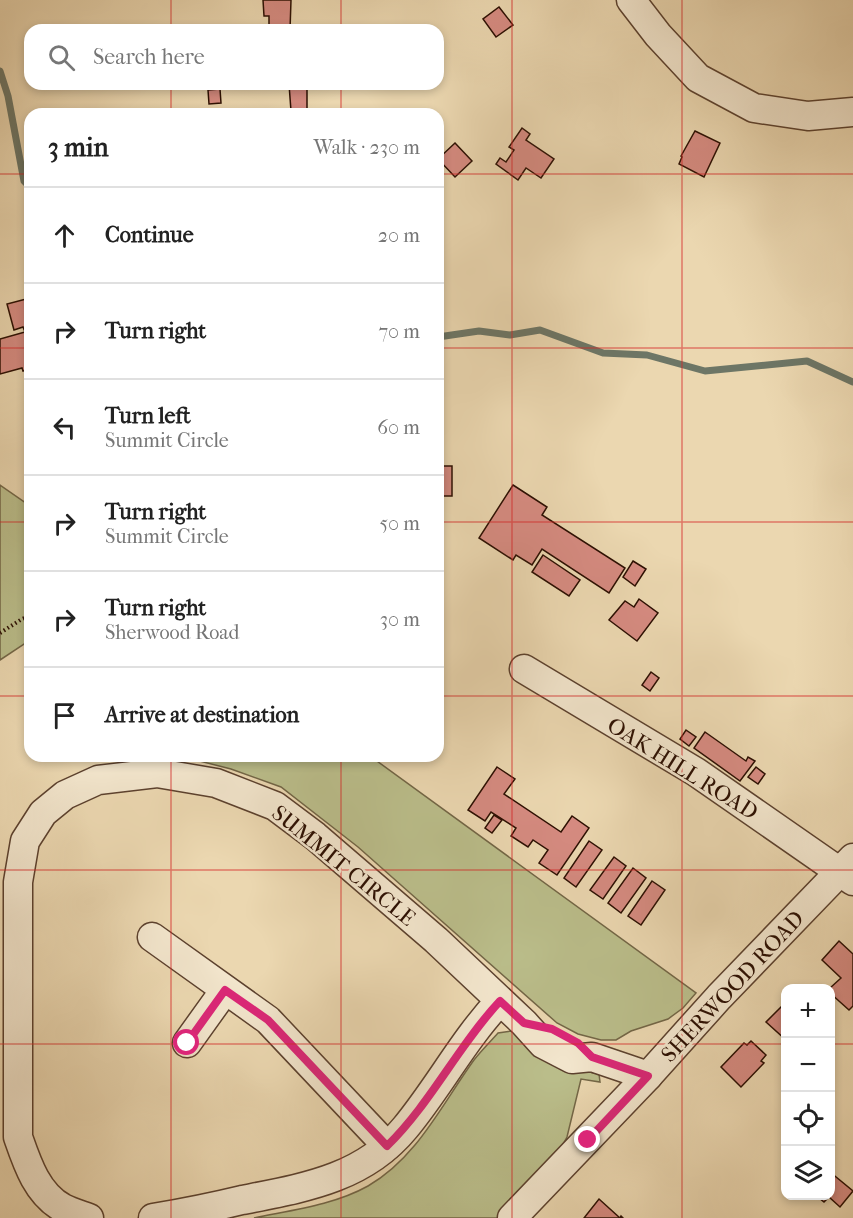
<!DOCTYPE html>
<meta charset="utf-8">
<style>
:root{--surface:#fff;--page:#f2f2f2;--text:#222;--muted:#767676;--line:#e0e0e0}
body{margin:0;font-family:"IM FELL French Canon",serif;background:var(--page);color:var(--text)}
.controls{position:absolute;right:18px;bottom:18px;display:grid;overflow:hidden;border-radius:12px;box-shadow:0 3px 9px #0003}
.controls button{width:54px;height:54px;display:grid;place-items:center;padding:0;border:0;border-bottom:2px solid var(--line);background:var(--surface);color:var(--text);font:30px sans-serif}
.stop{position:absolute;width:18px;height:18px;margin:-14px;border:4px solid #db2777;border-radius:50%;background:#fff}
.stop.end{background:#db2777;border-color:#fff;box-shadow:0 2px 6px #0008}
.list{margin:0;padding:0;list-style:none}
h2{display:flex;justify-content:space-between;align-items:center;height:78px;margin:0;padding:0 24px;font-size:26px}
h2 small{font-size:20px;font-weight:400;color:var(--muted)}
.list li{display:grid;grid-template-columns:39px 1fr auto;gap:18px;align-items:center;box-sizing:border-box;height:96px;padding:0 24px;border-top:2px solid var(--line)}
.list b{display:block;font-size:22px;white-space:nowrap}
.list p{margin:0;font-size:20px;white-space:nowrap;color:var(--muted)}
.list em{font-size:20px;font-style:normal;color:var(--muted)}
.icon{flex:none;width:33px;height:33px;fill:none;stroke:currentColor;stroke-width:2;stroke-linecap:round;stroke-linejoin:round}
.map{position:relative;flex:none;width:853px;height:1218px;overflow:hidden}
.search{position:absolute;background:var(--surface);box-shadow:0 3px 9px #0003;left:24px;top:24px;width:420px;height:66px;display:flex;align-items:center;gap:15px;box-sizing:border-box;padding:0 21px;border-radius:18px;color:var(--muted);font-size:22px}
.panel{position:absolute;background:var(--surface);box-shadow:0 3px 9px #0003;left:24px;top:108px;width:420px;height:654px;border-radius:18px}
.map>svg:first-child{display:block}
.green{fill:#babd8a;stroke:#736646;stroke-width:1.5}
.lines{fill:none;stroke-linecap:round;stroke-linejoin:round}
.stream{stroke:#6d7666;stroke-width:7}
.building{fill:#d68b81;stroke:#2c0f02;stroke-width:1.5}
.minor-casing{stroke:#5c412e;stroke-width:31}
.path{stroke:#2c0f02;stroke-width:4;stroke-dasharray:1.5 3;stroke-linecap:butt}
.minor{stroke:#f2e5cc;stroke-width:28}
.route{stroke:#db2777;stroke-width:8}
.grid{fill:none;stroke:#d62828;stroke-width:1.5;stroke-opacity:0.55}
.labels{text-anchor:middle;stroke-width:5;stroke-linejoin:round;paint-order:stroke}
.street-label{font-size:22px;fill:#2c0f02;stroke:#f2e5cc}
</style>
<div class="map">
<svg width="853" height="1218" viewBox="0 0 853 1218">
<rect width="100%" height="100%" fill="#ebd7b0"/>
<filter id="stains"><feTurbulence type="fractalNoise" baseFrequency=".00333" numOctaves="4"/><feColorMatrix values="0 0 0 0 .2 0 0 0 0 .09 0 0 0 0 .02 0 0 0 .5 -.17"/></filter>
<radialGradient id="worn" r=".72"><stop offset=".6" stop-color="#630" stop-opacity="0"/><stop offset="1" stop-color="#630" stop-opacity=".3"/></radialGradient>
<g class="green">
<path d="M0 485 30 506V640L0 660Z"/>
<path d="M180 756H370L696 993 683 1008 668 1019 631 1031 616 1040H601L578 1034 557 1023 358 847 281 787 231 769Z"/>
<path d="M511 1031 580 1070 599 1074 600 1082 581 1079 567 1137 557 1155 499 1218H254C292 1210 334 1205 368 1186 417 1158 442 1104 474 1060 481 1051 490 1042 498 1033Z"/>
</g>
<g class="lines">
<g class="stream">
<path d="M0 71 8 96 24 181 30 187"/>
<path d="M438 337 479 331 510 335 540 330 603 353 647 355 705 371 807 361 853 382"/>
</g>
</g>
<g class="building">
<path d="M263 0H291L290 30H269V16H264Z"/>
<path d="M499 7 513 25 496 37 483 19Z"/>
<path d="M289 84H307V112L291 111Z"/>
<path d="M220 89 221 103 209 104 208 90Z"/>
<path d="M522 128 530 134 526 140 554 159 541 178 526 168 518 180 496 164 500 158 506 162 514 150 509 147Z"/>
<path d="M695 131 720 143 704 177 679 164 682 157 681 156Z"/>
<path d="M455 143 472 161 455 177 438 159Z"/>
<path d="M30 298V369L23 371 22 368 0 374V339L25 332 23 327 14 330 7 304Z"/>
<rect x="438" y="466" width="14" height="30"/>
<path d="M513 485 547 507 542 515 625 568 609 593 542 549 532 565 516 555 513 560 479 538Z"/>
<path d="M543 555 580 580 569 596 532 572Z"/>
<path d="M633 561 646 569 635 586 623 577Z"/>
<path d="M639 599 658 613 637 641 609 620 625 601 634 607Z"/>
<path d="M651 672 659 678 650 691 642 685Z"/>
<path d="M686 730 696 737 689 746 680 739Z"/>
<path d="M705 732 746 761 748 757 755 761 740 781 694 748Z"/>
<path d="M497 767 515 779 504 794 561 832 572 816 589 828 557 875 539 863 548 850 533 840 528 847 511 836 516 828 491 812 485 821 468 810Z"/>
<path d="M756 767 765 774 758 784 748 777Z"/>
<path d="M494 815 502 820 492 833 485 828Z"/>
<path d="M589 841 602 850 576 887 564 878Z"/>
<path d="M614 857 626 866 603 899 590 890Z"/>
<path d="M633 868 646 878 621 913 608 903Z"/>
<path d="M652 881 665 890 641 925 628 916Z"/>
<path d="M839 941 853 954V1006L849 1010 830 993V988L841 978 822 960Z"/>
<path d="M786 1002V1040L766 1022Z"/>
<path d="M751 1041 766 1055 761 1061 764 1063 741 1087 721 1067 744 1043 747 1045Z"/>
<path d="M830 1172 853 1191 840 1207 829 1197 824 1202 819 1198 821 1196H830Z"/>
<path d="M599 1199 620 1218 621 1216 623 1218H584Z"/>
</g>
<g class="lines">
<defs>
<g id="minor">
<path d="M631 0 658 35 698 78 754 108 808 116 853 112"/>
<path d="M524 669 696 772 853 881"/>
<path d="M152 937 268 1020 387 1146"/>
<path d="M187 1043 225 990"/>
<path d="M89 1218C81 1215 71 1212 63 1208 37 1194 27 1163 18 1137V882L25 841 43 813 65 795 98 780 157 773 216 783 275 806 315 836 436 940 524 1023 543 1044 572 1059 592 1057 648 1076"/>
<path d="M153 1218C183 1213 213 1207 242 1200 303 1188 363 1179 405 1128 439 1087 463 1040 500 1001"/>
<path d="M512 1218 648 1076 719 997 853 858"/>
</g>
</defs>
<use href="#minor" class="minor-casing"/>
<path class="path" d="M0 633 22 619 30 616"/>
<use href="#minor" class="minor"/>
</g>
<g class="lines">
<path class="route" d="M187 1043 225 990 268 1020 387 1146C431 1103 458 1046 500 1001L524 1023 552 1029 578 1043 592 1057 648 1076 588 1140"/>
</g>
<path class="grid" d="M171 0V30M341 0V30M512 0V1218M682 0V1218M171 84V114M341 84V114M0 174H30M438 174H853M0 348H30M438 348H853M0 522H30M438 522H853M0 696H30M438 696H853M171 756V1218M341 756V1218M0 870H853M0 1044H786M830 1044H853"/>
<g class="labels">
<g class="street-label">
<text transform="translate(683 768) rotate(32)" y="8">OAK HILL ROAD</text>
<text transform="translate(344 865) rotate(39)" y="8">SUMMIT CIRCLE</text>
<text transform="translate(732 986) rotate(-47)" y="8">SHERWOOD ROAD</text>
</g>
</g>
<rect width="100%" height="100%" filter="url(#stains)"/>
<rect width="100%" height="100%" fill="url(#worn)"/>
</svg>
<div class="controls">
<button>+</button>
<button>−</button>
<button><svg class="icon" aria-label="locate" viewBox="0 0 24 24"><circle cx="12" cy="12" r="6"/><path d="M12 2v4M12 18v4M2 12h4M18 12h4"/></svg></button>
<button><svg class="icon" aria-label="layers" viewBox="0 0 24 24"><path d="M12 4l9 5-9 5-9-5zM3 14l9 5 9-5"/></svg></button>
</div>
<div class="stop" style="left:187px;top:1043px"></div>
<div class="stop end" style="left:588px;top:1140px"></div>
<div class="search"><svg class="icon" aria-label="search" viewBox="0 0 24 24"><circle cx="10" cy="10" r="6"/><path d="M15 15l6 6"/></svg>Search here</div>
<section class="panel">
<h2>3 min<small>Walk · 230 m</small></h2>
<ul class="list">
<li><svg class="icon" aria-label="ahead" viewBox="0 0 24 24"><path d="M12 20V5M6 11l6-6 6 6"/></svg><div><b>Continue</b></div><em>20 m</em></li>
<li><svg class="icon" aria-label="right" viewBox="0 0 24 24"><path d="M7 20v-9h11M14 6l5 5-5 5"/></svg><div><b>Turn right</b></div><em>70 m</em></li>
<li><svg class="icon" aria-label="left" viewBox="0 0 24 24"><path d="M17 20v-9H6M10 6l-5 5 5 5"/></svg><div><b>Turn left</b><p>Summit Circle</p></div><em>60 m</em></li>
<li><svg class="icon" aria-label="right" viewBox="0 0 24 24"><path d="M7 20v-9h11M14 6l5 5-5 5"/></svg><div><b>Turn right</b><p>Summit Circle</p></div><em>50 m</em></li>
<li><svg class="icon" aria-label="right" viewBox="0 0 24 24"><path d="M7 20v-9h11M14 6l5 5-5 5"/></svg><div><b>Turn right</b><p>Sherwood Road</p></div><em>30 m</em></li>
<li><svg class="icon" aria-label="arrive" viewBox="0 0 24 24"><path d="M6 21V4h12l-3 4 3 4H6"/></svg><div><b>Arrive at destination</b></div></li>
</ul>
</section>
</div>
